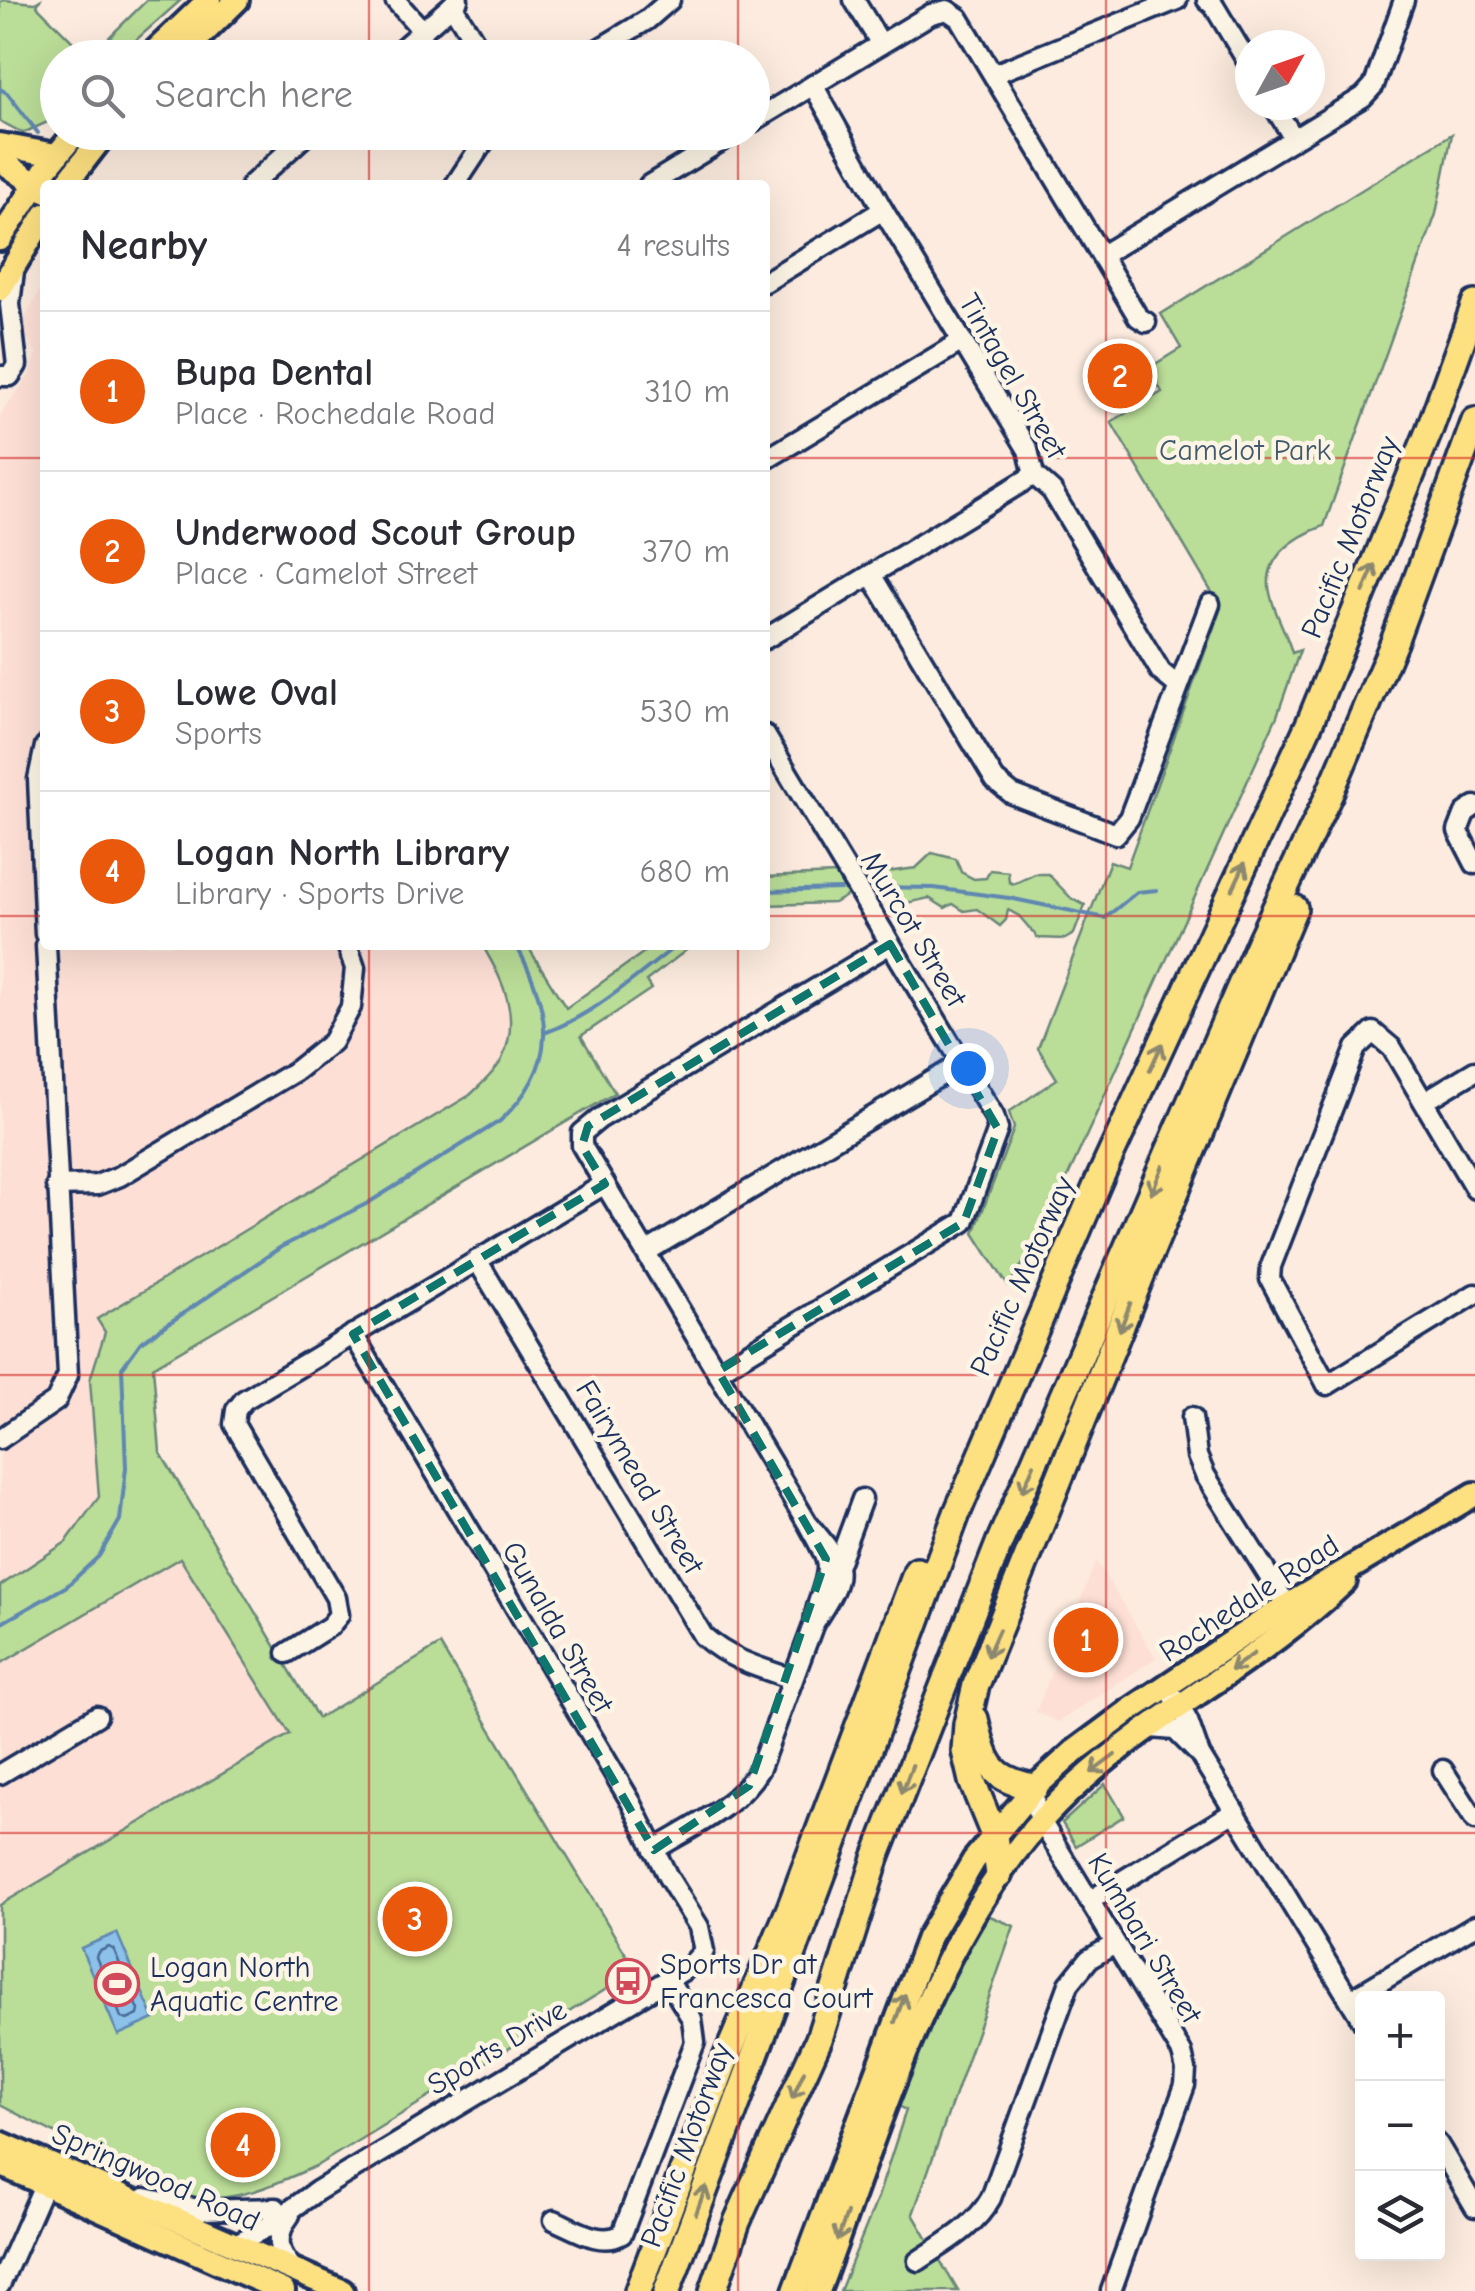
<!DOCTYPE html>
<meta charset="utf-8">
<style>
:root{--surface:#fff;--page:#f7f7f7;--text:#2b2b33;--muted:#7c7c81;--line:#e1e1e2;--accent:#ea580c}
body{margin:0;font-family:"Comic Neue",sans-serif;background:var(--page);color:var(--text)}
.controls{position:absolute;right:30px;bottom:30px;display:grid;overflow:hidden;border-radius:10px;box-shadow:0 10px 40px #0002}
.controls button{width:90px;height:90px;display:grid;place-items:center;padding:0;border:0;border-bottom:2px solid var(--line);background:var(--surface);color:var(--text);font:50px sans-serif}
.compass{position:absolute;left:1235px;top:30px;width:90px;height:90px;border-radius:50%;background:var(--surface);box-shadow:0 10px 40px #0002;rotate:50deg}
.you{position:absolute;left:968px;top:1068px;width:35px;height:35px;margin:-25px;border:8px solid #fff;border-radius:50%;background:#1a73e8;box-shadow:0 0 0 15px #1a73e833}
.badge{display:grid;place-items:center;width:65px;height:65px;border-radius:50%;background:var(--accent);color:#fff;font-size:32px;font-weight:700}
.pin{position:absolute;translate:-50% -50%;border:5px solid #fff;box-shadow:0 2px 10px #0006}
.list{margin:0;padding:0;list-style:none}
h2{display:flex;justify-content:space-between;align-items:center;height:130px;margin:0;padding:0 40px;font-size:42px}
h2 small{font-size:32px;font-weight:400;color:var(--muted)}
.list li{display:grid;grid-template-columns:65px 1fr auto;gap:30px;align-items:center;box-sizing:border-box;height:160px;padding:0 40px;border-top:2px solid var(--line)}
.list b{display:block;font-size:38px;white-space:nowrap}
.list p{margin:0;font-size:32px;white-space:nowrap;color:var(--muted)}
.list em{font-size:32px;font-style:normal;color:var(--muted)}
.icon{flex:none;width:55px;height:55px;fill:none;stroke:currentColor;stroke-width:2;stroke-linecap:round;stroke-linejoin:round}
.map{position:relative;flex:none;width:1475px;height:2291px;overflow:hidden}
.search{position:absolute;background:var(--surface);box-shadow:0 10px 40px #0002;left:40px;top:40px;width:730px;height:110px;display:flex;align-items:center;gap:25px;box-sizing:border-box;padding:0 35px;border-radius:55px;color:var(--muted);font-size:38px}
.panel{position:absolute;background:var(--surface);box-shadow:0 10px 40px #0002;left:40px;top:180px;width:730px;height:770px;border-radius:10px}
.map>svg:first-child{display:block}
.built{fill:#fddfd5}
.green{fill:#badd97;stroke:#6a867a;stroke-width:2.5}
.water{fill:#8cc2ea;stroke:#5f87b2;stroke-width:2.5}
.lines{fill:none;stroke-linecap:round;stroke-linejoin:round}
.shore{stroke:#486a96;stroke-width:2.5}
.stream{stroke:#5f87b2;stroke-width:4}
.minor-casing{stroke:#1b2f5e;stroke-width:25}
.major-casing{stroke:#1b2f5e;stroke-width:30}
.highway-casing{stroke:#1b2f5e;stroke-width:32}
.minor{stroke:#fcf5e5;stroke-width:18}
.major{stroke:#fde080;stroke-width:22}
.highway{stroke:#fde080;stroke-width:25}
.oneway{stroke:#8c886f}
.marked{fill:none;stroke:#0f766e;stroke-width:8;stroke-dasharray:20 12;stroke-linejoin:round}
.grid{fill:none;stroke:#d62828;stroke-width:2.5;stroke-opacity:0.55}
.labels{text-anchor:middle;stroke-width:9;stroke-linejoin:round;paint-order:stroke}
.street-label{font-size:30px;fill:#1b2f5e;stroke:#fcf5e5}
.park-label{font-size:30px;fill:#435a6c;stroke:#fcf5e5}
.poi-label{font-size:30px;fill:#1b2f5e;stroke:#fcf5e5;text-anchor:start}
</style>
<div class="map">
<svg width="1475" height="2291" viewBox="0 0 1475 2291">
<rect width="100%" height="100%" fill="#fcebde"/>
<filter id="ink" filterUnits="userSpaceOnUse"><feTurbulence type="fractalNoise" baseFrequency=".01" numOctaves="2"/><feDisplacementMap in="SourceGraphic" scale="20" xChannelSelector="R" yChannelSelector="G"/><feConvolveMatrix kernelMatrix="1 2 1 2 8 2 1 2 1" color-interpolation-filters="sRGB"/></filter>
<g filter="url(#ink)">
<g class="built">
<path d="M45 280V945H482L500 975 513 1018 502 1062 470 1095 98 1318 105 1332 90 1380 99 1497 66 1542 0 1586V415L30 375 37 353 27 337 24 321Z"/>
<path d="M179 1558 290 1734 0 1905V1664Z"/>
<path d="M1096 1561 1156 1658 1058 1722 1036 1712Z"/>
</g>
<g class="green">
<path d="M4 0 35 3 40 0 37 6 88 57 58 58 57 114 50 121 23 133 0 121V2Z"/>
<path d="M147 0H181L117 57H89Z"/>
<path d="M1452 134 1436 214 1324 526C1296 536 1262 557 1270 593 1274 613 1287 633 1292 653L1300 650 1277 716 1039 1240 1008 1286 974 1233 1014 1128 1009 1112 1057 1079 1038 1048 1110 861 1127 867 1221 608 1111 422 1162 392 1149 368 1181 348 1161 314Z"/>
<path d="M932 853 956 859 961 872 974 879 986 878 990 870 1008 872 1009 882 1014 884 1035 874H1048L1072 899 1085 905 1074 934 1065 939 1038 938 1019 916 1008 910 1006 920 1000 926 977 909 964 911 953 904 945 908 929 898 907 903 879 898 865 875 916 868Z"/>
<path d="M836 874 848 895 834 903 765 905V877Z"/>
<path d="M482 945H527L566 1008 654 945H693L646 981 651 989 581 1036 615 1093 153 1367 160 1452 318 1718 440 1645 636 1971 318 2165C270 2187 235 2203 181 2198L0 2105V1905L290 1734 180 1558 0 1664V1586L66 1542 99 1497 90 1380 105 1332 97 1319 470 1095C480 1085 496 1072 502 1059 521 1018 504 981 482 945Z"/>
<path d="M1105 1784 1124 1816 1076 1846 1062 1823Z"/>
<path d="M985 1914 1014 1926 913 2214 958 2291H840L878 2197 906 2110 899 2106 947 1987Z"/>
</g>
<path class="water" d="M117 1933 154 2019 118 2035 81 1948Z"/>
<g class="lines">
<path class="shore" d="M109 1947 114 1950 139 2010 138 2015 127 2020 121 2017 96 1957 98 1952Z"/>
<g class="stream">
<path d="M0 89 7 93 38 133"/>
<path d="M559 185 561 183"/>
<path d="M875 887 934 888 1009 898 1105 918 1137 892 1157 890"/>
<path d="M765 891 841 889"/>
<path d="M544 1033C594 1015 635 977 677 945"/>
<path d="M0 1624 67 1586 99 1556 120 1520 126 1468 122 1368 141 1342 281 1247 368 1203 500 1121C559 1066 553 1012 516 945"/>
</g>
<defs>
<g id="minor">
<path d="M395 0 421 29"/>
<path d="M854 0 881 44"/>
<path d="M1207 0 1214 6 1250 66"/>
<path d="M452 5 485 58"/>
<path d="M391 58 458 0"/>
<path d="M584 58 647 20 670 0"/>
<path d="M994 74 1177 0"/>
<path d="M813 85 883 210 1028 450 1034 475 1052 491 1161 672 1177 685"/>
<path d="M1273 105 1293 137"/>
<path d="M752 122 931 14 947 10 959 18 1138 317 1146 322"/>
<path d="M251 185 309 132"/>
<path d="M455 185 490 132"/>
<path d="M649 185 736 132"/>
<path d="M1102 255 1363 97 1374 85 1404 0"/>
<path d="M765 282 883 210"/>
<path d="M0 376H10L17 365 10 304 14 271"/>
<path d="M765 460 962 341"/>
<path d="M872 576 995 780 1012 794 1116 834 1129 818 1210 604"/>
<path d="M765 639 1034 475"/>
<path d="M45 746 38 779 45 934"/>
<path d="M1475 806 1465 813 1458 831 1475 864"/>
<path d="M1425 1101 1475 1071"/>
<path d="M56 1186 97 1185 120 1176 297 1070 332 1042 351 1007 355 968 347 945"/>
<path d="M1475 1189 1392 1048 1373 1032 1356 1048 1271 1266 1270 1279 1327 1385 1475 1294"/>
<path d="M646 1252 962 1063"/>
<path d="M477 1260 703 1636C730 1660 760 1668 793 1679"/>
<path d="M718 1371 964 1222 998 1129 994 1116 765 735"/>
<path d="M1192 1417 1197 1456 1205 1475 1292 1613"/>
<path d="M0 1439 56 1401 68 1375 46 945"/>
<path d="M808 1524C846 1568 847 1573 814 1623 815 1604 826 1587 827 1569 828 1556 814 1536 808 1524L582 1146V1133L599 1119 890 944"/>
<path d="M833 1564H838L862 1499"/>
<path d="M287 1653 330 1626 339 1615 336 1598 234 1424 236 1410 244 1400 605 1184"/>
<path d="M1174 1697 1188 1721 1200 1755 1362 2020"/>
<path d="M1151 1728 1175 1730 1196 1751"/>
<path d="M1443 1770 1475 1820"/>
<path d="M0 1774 97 1716"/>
<path d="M1035 1787 1034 1803 1041 1821 1182 2053 1186 2070 1185 2085 1111 2291"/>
<path d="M654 1850C693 1826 736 1808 760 1768L814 1623"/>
<path d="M1091 1900 1234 1812"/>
<path d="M1350 2000 1475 1925"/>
<path d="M1438 2144 1475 2207"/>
<path d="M145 2198 203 2210 276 2208"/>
<path d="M290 2215C275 2235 276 2252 295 2270"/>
<path d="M554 2220C575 2229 601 2247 622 2234L695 2042 692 2019 668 1980"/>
<path d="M233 2245 261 2231 317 2191 689 1967 704 1951 699 1927 668 1877 631 1802 353 1334"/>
<path d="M918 2261C946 2242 974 2228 991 2198L1069 1984 1089 1959 1115 1944"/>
<path d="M0 2285 48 2176"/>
</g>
<g id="major">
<path d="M148 58 209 0"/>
<path d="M178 58 237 0"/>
<path d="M0 145 56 155"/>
<path d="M0 160 45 191"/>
<path d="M65 185 106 132"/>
<path d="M0 239 49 165 76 132"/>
<path d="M0 289 45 215"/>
<path d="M0 2143 342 2291"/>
<path d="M0 2164 283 2291"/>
<path d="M795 2291 928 1938 974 1860 1035 1787 1075 1751 1129 1711 1277 1612 1475 1494"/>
<path d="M818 2291C883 2119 937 1909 1079 1783 1162 1709 1265 1658 1345 1581"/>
</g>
<g id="highway">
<path d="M975 1719C985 1761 989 1780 1035 1787"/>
<path d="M999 1875 994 1835 972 1781 965 1751 967 1724 976 1685 1149 1256 1294 908"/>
<path d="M638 2291 724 2063 791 1906 917 1571"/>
<path d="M667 2291 957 1513 1100 1178 1310 722 1429 431 1475 304"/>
<path d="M713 2291 737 2222 819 2039 876 1858 1000 1541 1261 939 1329 795 1394 642 1475 421"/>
</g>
</defs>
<use href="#minor" class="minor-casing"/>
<use href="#major" class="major-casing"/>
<use href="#highway" class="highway-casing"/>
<use href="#minor" class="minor"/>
<use href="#major" class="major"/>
<use href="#highway" class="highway"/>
</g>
<defs><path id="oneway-shaft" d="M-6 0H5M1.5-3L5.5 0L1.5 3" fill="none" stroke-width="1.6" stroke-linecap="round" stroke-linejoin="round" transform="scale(2.5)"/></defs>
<g class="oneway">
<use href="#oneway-shaft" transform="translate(1369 578) rotate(-68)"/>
<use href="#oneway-shaft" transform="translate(1239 876) rotate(-65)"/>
<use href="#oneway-shaft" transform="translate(1156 1057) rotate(-65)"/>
<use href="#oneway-shaft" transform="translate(1157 1180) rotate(113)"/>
<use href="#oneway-shaft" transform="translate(1125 1317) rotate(111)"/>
<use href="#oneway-shaft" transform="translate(1028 1478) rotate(114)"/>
<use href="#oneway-shaft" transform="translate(993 1643) rotate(114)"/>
<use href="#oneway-shaft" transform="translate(1242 1662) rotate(145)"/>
<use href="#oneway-shaft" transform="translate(1103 1764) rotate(143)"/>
<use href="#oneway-shaft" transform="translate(907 1779) rotate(111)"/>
<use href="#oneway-shaft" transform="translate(900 2008) rotate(-70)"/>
<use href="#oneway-shaft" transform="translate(798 2085) rotate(114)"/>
<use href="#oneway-shaft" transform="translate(701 2200) rotate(-70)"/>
<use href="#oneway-shaft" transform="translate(842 2227) rotate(110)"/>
</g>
</g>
<path class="marked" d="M890 944 998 1129 964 1222 718 1371 826 1559 749 1786 654 1850 353 1334 605 1184 582 1146 588 1126Z"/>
<path class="grid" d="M369 0V58M738 0V58M1106 0V2291M369 132V185M738 132V185M0 458H45M765 458H1475M0 916H45M765 916H1475M369 945V2291M738 945V2291M0 1375H1475M0 1833H1475"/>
<defs>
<symbol id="bus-ring" viewBox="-11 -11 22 22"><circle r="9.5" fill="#fcf5e5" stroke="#d1495b" stroke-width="1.5"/><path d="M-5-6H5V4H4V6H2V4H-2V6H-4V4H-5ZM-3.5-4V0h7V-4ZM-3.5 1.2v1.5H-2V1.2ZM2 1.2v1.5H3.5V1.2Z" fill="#d1495b"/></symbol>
<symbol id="stadium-ring" viewBox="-11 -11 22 22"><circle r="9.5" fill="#fcf5e5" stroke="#d1495b" stroke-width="1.5"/><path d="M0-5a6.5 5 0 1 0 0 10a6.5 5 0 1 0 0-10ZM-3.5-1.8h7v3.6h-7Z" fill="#d1495b"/></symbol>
</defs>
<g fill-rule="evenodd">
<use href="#bus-ring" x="603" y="1956" width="50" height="50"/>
<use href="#stadium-ring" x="92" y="1959" width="50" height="50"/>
</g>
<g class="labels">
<g class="street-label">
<text transform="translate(1013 376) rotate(60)" y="10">Tintagel Street</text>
<text transform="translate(1350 537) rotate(-68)" y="10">Pacific Motorway</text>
<text transform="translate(914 929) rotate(59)" y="10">Murcot Street</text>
<text transform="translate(1022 1276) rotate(-66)" y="10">Pacific Motorway</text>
<text transform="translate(640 1477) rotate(59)" y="10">Fairymead Street</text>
<text transform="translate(1249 1598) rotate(-33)" y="10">Rochedale Road</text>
<text transform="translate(558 1627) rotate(60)" y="10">Gunalda Street</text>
<text transform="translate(1145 1938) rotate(59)" y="10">Kumbari Street</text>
<text transform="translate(497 2047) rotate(-31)" y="10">Sports Drive</text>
<text transform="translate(686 2145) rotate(-70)" y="10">Pacific Motorway</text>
<text transform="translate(156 2177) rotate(24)" y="10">Springwood Road</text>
</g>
<g class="park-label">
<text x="1245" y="460">Camelot Park</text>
</g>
<g class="poi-label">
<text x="660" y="1974">Sports Dr at<tspan x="660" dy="34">Francesca Court</tspan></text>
<text x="150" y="1977">Logan North<tspan x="150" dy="34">Aquatic Centre</tspan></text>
</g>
</g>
</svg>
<div class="controls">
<button>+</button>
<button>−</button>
<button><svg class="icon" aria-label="layers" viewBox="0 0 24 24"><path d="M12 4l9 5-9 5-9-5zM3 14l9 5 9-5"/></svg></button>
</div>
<svg class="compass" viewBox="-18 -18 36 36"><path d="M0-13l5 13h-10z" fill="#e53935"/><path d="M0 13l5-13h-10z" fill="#7c7c81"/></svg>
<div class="you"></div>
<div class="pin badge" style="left:1086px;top:1640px">1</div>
<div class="pin badge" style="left:1120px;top:376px">2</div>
<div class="pin badge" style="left:415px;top:1919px">3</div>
<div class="pin badge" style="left:243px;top:2145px">4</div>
<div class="search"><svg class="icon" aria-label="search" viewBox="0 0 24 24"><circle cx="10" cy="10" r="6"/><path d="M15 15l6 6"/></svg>Search here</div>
<section class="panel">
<h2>Nearby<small>4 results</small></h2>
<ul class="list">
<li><span class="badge">1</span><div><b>Bupa Dental</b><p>Place · Rochedale Road</p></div><em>310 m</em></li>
<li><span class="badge">2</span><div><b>Underwood Scout Group</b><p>Place · Camelot Street</p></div><em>370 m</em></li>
<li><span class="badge">3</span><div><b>Lowe Oval</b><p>Sports</p></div><em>530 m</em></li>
<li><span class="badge">4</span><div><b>Logan North Library</b><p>Library · Sports Drive</p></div><em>680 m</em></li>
</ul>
</section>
</div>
